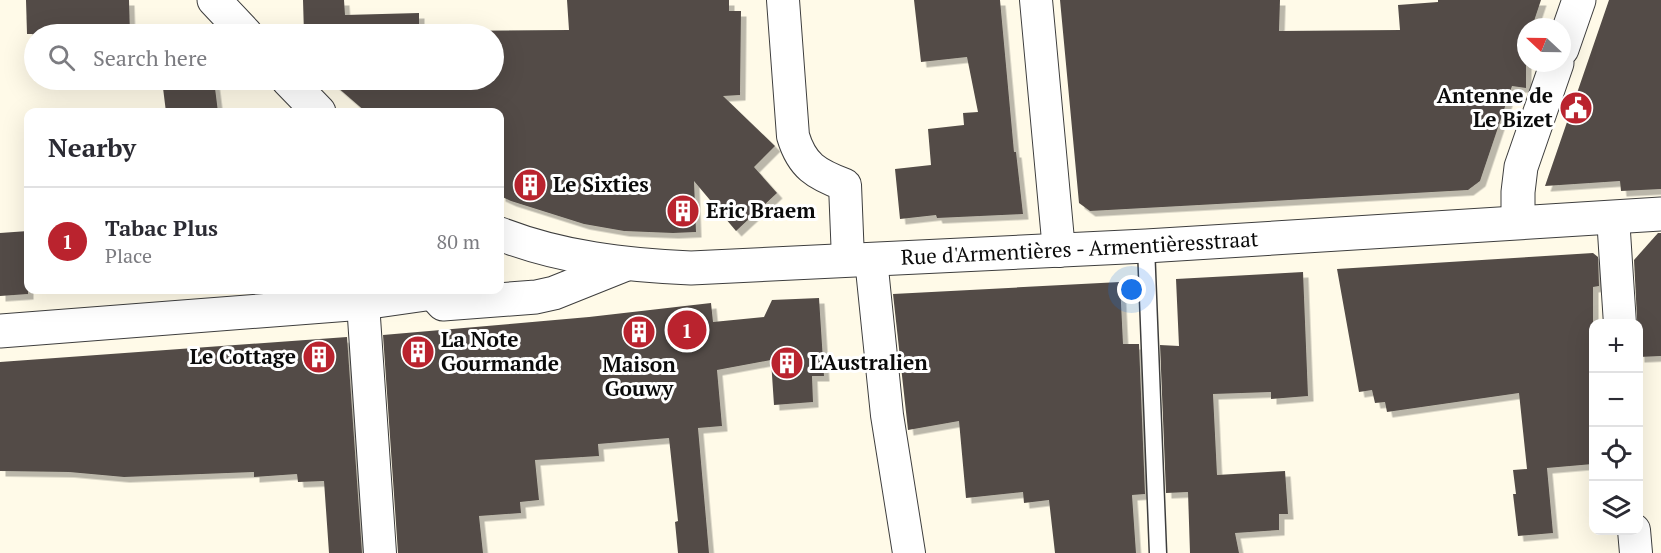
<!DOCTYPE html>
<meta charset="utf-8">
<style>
:root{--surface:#fff;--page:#f2f2f3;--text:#2b2b33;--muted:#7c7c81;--line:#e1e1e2;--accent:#ba232e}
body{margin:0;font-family:"PT Serif",serif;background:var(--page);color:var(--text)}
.controls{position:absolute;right:18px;bottom:18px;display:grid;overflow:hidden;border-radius:12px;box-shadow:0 6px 24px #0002}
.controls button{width:54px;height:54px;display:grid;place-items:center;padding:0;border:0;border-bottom:2px solid var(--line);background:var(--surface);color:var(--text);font:30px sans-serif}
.compass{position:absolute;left:1517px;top:18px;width:54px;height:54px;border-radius:50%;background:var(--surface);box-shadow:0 6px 24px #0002;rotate:292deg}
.you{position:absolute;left:1132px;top:290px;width:21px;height:21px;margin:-15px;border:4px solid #fff;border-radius:50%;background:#1a73e8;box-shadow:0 0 0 9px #1a73e833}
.badge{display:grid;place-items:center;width:39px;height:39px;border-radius:50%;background:var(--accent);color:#fff;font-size:20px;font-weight:700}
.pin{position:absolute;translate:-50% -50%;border:3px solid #fff;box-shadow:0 2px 6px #0006}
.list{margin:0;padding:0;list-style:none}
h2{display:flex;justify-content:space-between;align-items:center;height:78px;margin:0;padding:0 24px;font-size:26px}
h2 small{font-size:20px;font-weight:400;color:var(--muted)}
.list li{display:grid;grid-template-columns:39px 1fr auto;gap:18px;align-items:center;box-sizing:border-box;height:108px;padding:0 24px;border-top:2px solid var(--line)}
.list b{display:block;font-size:22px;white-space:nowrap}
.list p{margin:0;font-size:20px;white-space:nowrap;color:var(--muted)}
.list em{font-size:20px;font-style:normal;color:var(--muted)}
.icon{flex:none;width:33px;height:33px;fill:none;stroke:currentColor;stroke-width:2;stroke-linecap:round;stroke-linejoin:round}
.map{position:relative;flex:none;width:1661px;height:553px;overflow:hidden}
.search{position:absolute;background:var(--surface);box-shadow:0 6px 24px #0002;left:24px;top:24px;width:480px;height:66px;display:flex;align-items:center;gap:15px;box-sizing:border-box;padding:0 21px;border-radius:33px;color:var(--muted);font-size:22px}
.panel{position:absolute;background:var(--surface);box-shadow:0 6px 24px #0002;left:24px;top:108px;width:480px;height:186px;border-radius:12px}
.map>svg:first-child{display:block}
.building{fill:#534c47;filter:url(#shadow)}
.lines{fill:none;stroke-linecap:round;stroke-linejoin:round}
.service-casing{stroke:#3e3e3e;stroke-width:19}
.minor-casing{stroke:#3e3e3e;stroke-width:34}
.tertiary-casing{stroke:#3e3e3e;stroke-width:35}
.service{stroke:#fff;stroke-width:16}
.minor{stroke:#fff;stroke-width:32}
.tertiary{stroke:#fff;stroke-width:33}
.labels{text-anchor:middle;stroke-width:6;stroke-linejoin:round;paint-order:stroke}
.poi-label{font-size:21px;font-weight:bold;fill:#0b0b0b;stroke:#fff;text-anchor:start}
.street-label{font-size:21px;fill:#0b0b0b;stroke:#fff}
</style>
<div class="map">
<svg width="1661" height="553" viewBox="0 0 1661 553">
<defs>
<filter id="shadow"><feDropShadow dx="5.5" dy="5.5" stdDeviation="0" flood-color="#0004"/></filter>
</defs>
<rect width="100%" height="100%" fill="#fffae8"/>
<g class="building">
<path d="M26 0H129L130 34H27Z"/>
<path d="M303 0H344L345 15 419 13V31L569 30 567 0H729V11H741L740 95 723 96 775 146 754 167 777 193 736 231 694 181 696 232 673 233 624 231 584 224 511 201 500 196V112H366L329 80H494V34H304Z"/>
<path d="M914 0H1000L1014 152H1016L1023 214 937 218 936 215 900 219 895 169 931 165 928 129 964 125 963 113 978 112 967 57 921 62Z"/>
<path d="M1060 0H1280L1279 31 1400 30 1398 5 1438 2V0H1541L1532 27H1526V88L1512 86 1480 181 1468 190 1090 211 1079 203Z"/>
<path d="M1609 0H1661V189L1621 191 1620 181 1545 186Z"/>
<path d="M162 80H214L218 112H166Z"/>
<path d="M28 231V294L0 296V233Z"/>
<path d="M1658 233H1661V356L1639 357 1634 260Z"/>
<path d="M1593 253 1598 257 1599 286 1593 287V464L1547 468 1553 533 1518 536 1513 494H1516L1513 470 1527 469 1519 393 1387 412 1385 402 1375 403 1372 390 1359 392 1337 269Z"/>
<path d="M1303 272 1308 396 1271 399V392L1213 394 1217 475 1285 471 1288 514H1279V530L1235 533 1239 553H1190L1188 492 1166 493 1160 345 1179 346 1176 279Z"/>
<path d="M1120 282 1123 344H1139L1145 494 1132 495 1136 553H1055L1049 500 1024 503 1023 492 966 498 959 421 908 430 893 294Z"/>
<path d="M819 298 824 376H812L813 402 774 405 771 360 717 370 722 426 698 428 709 553H678L675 522 678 521 669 438 598 444 599 456 535 460 539 500 520 502 521 513 479 516 483 553H398L383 335 589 317 711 303 713 322 764 317 772 300Z"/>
<path d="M347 337 362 553H329L324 481 298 482 297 474 254 477V472L124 477 69 472 0 471V362Z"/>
</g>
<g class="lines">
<defs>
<path id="service" d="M1146 246 1158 553"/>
<g id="minor">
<path d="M783 0 793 136C802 166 816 174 845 185L848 259"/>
<path d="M1036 0 1059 251"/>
<path d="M1613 217 1620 324"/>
<path d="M871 259 887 415 909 553"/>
<path d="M363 303 380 553"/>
<path d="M1634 530 1636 553"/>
</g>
<g id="tertiary">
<path d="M214 0 246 34"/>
<path d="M1562 49 1579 0"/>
<path d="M288 80 319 112"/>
<path d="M1518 222V192L1521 167 1557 63"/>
<path id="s1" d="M500 234C562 258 625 265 691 268L1146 246 1661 214"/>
<path d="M433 293 443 304 536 297 554 293 624 265"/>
<path d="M0 331 363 303 433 293"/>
</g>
</defs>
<use href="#service" class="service-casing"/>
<use href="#minor" class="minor-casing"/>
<use href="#tertiary" class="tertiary-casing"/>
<use href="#service" class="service"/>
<use href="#minor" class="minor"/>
<use href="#tertiary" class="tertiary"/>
</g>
<defs>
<symbol id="civic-disc" viewBox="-11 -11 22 22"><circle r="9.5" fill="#ba232e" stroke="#fff"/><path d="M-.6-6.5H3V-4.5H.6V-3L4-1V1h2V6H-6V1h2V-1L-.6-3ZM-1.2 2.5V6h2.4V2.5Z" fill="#fff"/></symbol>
<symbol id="building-disc" viewBox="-11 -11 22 22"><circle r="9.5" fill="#ba232e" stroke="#fff"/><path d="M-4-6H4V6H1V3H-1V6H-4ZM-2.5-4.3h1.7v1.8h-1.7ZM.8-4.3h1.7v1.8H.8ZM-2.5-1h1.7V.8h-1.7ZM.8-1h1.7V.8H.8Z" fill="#fff"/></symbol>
</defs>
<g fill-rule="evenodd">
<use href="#civic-disc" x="1557" y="89" width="38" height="38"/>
<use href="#building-disc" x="511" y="166" width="38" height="38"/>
<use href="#building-disc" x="664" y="192" width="38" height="38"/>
<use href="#building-disc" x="620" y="313" width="38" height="38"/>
<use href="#building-disc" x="399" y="333" width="38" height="38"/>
<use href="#building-disc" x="300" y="338" width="38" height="38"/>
<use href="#building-disc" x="768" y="344" width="38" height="38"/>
</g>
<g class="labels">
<g class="poi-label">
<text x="1553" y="103" text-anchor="end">Antenne de<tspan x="1553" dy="24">Le Bizet</tspan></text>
<text x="553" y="192">Le Sixties</text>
<text x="706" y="218">Eric Braem</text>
<text x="441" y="347">La Note<tspan x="441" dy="24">Gourmande</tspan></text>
<text x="296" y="364" text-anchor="end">Le Cottage</text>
<text x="810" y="370">L'Australien</text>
<text x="639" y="372" text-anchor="middle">Maison<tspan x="639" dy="24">Gouwy</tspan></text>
</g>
<g class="street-label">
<text dy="7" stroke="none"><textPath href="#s1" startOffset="584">Rue d'Armentières - Armentièresstraat</textPath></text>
</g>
</g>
</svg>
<div class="controls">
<button>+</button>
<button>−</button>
<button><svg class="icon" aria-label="locate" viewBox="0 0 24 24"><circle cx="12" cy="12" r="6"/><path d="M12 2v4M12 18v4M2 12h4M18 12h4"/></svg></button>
<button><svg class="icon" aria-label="layers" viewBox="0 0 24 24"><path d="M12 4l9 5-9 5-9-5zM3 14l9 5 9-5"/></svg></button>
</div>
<svg class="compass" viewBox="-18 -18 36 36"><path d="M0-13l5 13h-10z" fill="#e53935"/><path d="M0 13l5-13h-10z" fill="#7c7c81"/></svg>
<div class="you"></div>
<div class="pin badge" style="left:687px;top:330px">1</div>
<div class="search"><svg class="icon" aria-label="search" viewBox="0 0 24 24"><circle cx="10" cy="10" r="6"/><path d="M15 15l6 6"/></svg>Search here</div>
<section class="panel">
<h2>Nearby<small></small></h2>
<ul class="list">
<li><span class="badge">1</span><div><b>Tabac Plus</b><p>Place</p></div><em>80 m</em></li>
</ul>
</section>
</div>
